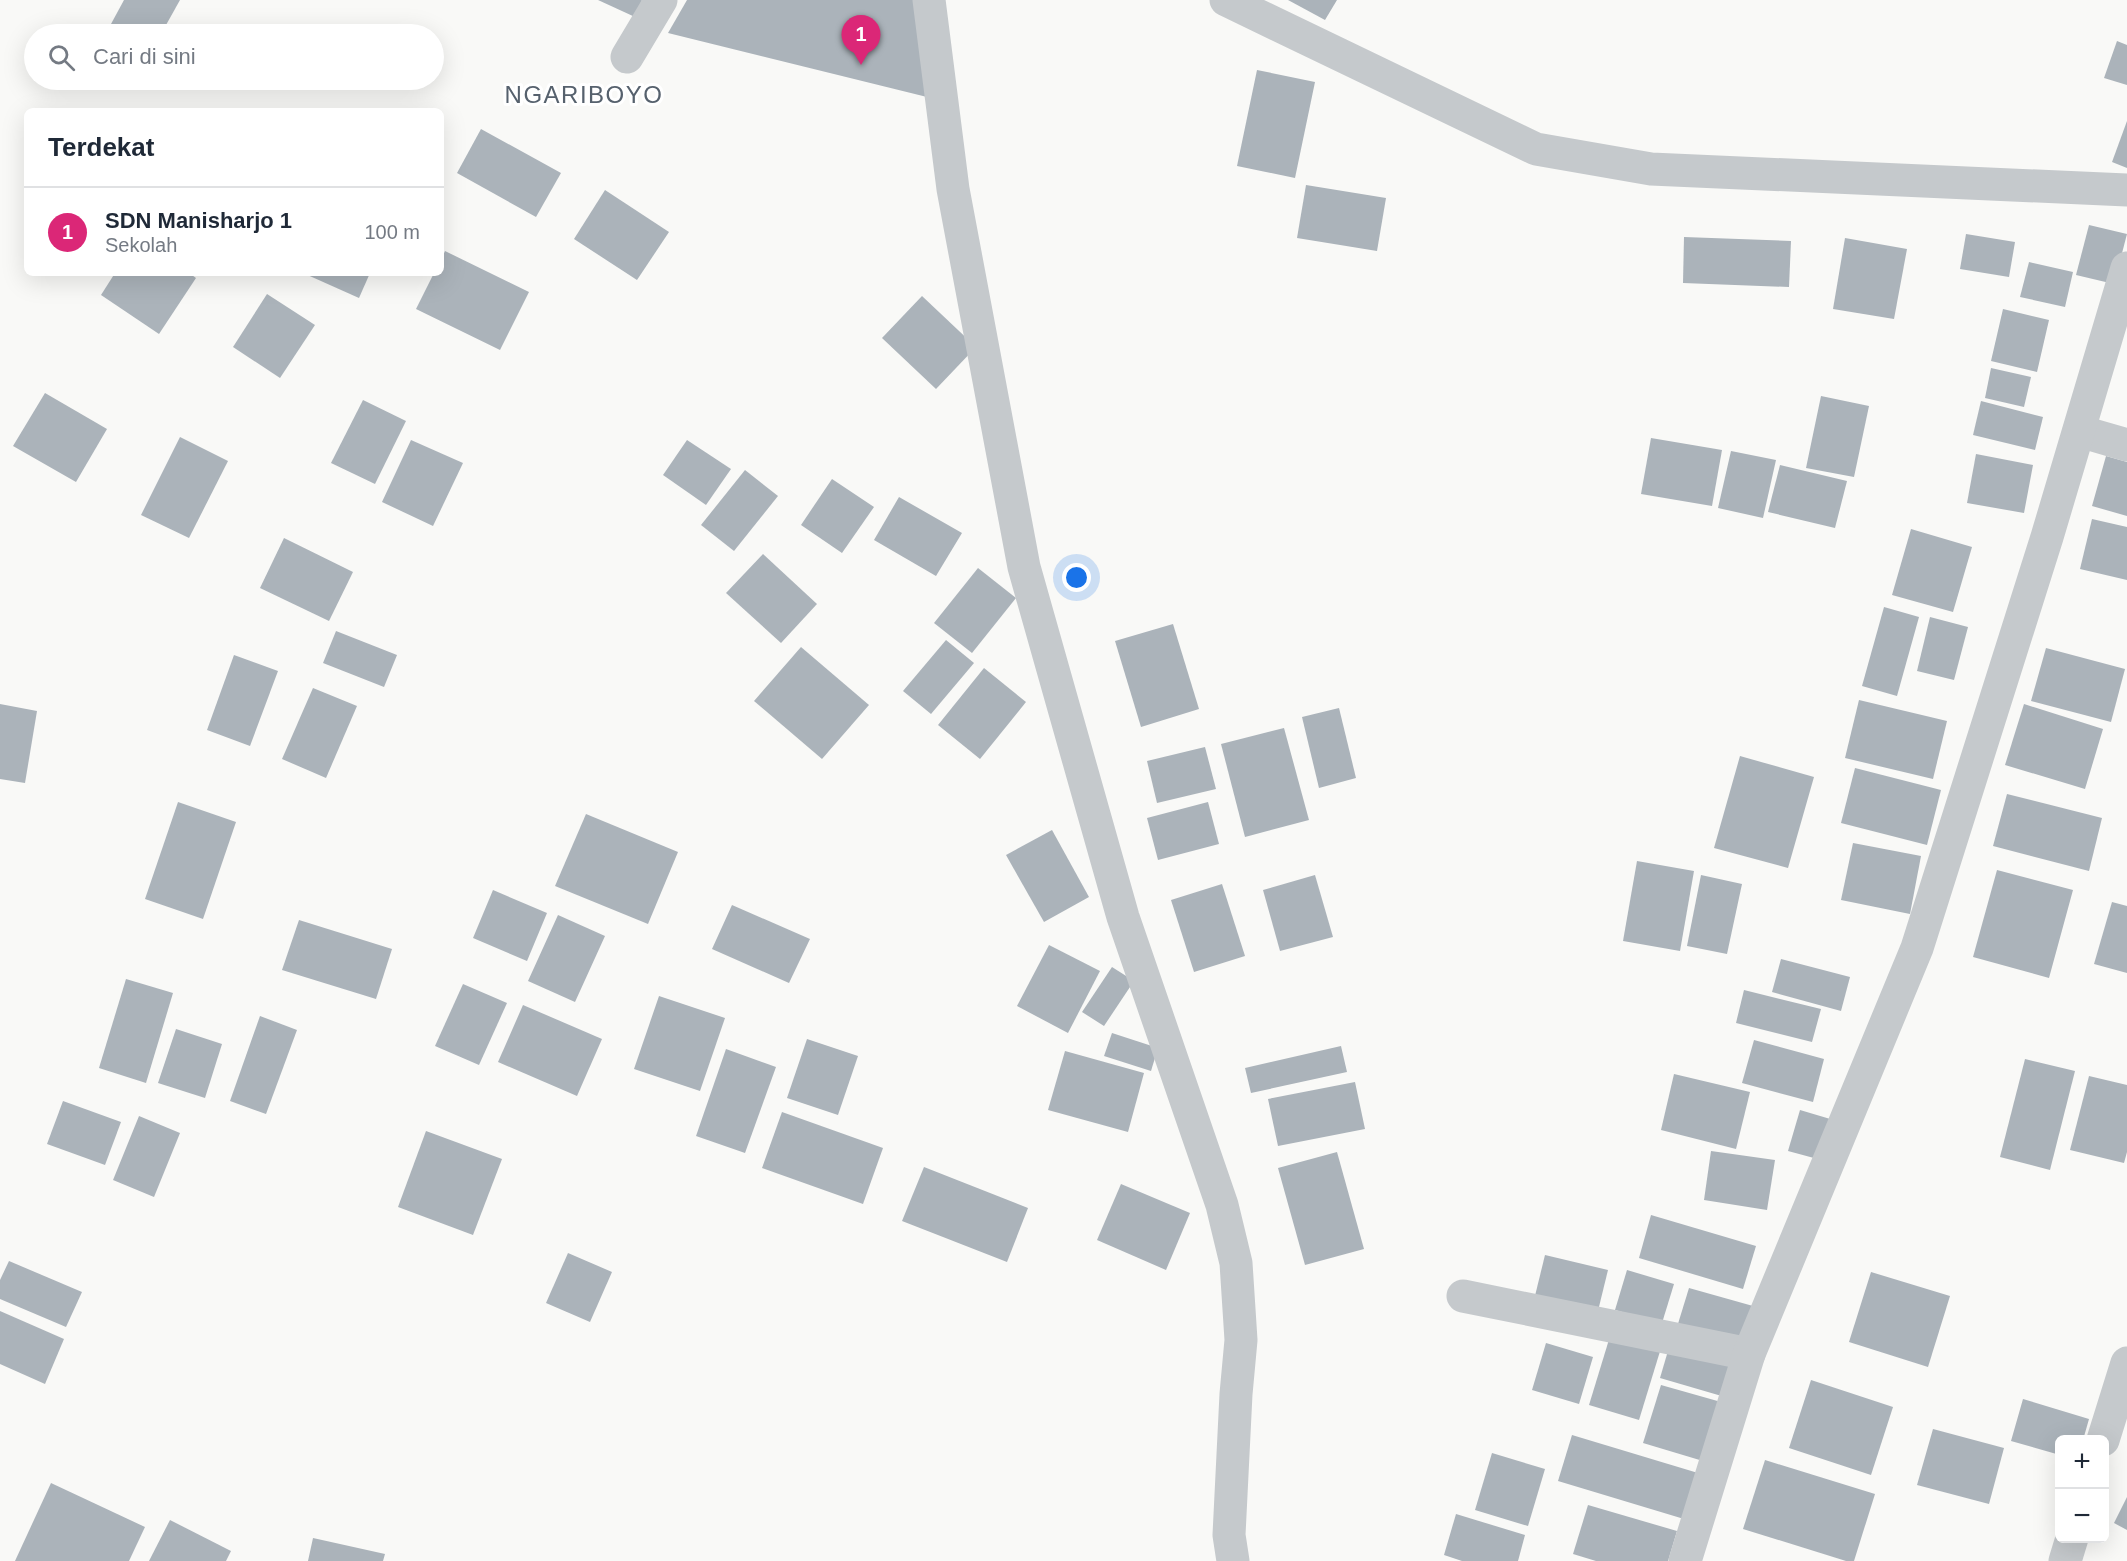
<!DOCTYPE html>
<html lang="id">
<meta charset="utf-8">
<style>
:root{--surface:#fff;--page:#f6f6f7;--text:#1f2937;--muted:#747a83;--line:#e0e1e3;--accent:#db2777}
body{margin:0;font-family:Arial,sans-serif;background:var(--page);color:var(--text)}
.controls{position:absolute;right:18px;bottom:18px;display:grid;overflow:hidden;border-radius:9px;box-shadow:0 6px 24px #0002}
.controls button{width:54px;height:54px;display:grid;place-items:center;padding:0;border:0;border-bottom:2px solid var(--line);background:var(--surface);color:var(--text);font:30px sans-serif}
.you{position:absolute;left:1077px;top:578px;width:21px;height:21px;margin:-15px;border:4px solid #fff;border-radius:50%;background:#1a73e8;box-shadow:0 0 0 9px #1a73e833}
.badge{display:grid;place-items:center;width:39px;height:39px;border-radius:50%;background:var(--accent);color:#fff;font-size:20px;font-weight:700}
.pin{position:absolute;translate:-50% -50px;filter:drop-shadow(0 2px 3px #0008)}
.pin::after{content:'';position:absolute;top:32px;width:21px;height:18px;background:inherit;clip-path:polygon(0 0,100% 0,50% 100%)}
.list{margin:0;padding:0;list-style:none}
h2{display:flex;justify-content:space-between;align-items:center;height:78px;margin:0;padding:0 24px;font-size:26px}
h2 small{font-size:20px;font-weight:400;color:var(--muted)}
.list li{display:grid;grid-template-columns:39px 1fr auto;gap:18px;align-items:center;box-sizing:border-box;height:90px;padding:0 24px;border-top:2px solid var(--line)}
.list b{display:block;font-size:22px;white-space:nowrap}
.list p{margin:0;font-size:20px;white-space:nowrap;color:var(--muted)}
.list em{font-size:20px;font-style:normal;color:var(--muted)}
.icon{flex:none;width:33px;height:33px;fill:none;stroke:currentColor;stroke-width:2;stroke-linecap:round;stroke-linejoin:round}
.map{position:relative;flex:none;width:2127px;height:1561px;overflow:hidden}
.search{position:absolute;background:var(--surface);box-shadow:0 6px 24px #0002;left:24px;top:24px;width:420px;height:66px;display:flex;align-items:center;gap:15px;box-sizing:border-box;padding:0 21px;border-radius:33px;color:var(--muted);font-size:22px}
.panel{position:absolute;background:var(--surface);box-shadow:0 6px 24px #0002;left:24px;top:108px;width:420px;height:168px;border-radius:9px}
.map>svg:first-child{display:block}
.building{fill:#abb3ba}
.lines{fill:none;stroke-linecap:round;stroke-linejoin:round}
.minor{stroke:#c5c9cc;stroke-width:33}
.labels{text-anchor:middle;stroke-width:6;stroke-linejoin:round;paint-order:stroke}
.quarter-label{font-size:24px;letter-spacing:1.5px;fill:#56616d;stroke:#fff}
</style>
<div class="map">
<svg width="2127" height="1561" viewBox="0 0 2127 1561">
<rect width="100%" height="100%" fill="#f9f9f7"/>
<g class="building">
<path d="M124 0H180L161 34H132L111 24Z"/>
<path d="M598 0H642L635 17Z"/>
<path d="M687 0H921L927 97 668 33Z"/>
<path d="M1288 0H1337L1325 20Z"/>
<path d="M2117 41 2127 45V85L2104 78Z"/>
<path d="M1257 70 1315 82 1295 178 1237 166Z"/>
<path d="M2127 121V168L2112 162Z"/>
<path d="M481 129 561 173 536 217 457 173Z"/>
<path d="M1306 185 1386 198 1377 251 1297 238Z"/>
<path d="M605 190 669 232 637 280 574 239Z"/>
<path d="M2089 225 2127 234 2114 284 2076 275Z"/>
<path d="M1966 234 2015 242 2009 277 1960 269Z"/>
<path d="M1684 237 1791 241 1789 287 1683 283Z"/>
<path d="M1845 238 1907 249 1894 319 1833 309Z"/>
<path d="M445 251 529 292 500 350 416 309 434 273H441V260Z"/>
<path d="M2029 262 2073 272 2065 307 2020 297Z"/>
<path d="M115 273H189L196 278 159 334 101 295Z"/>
<path d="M303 273H370L359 298Z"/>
<path d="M267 294 315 325 280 378 233 347Z"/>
<path d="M922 296 976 347 936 389 882 338Z"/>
<path d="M2003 309 2049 320 2037 372 1991 361Z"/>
<path d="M1991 368 2031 377 2024 407 1985 398Z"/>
<path d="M45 393 107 429 76 482 13 446Z"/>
<path d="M1821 396 1869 406 1854 477 1806 468Z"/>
<path d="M363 400 406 421 375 484 331 463Z"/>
<path d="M1981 401 2043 417 2035 450 1973 435Z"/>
<path d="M180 437 228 461 189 538 141 515Z"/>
<path d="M1651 438 1722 450 1712 506 1641 494Z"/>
<path d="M411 440 463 463 433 526 382 502Z"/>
<path d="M687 440 731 469 706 505 663 475Z"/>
<path d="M1731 451 1776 460 1763 518 1718 508Z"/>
<path d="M1976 454 2033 465 2024 513 1967 503Z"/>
<path d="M2106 456 2127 462V516L2092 506Z"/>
<path d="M1780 465 1847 481 1835 528 1768 512Z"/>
<path d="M745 470 778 496 734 551 701 525Z"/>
<path d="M832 479 874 507 842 553 801 525Z"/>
<path d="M899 497 962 533 936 576 874 540Z"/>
<path d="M2092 519 2127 527V580L2080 569Z"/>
<path d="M1911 529 1972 547 1953 612 1892 595Z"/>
<path d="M284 538 353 572 329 621 260 588Z"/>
<path d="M763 554 817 604 781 643 726 593Z"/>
<path d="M978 568 1016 598 972 653 934 623Z"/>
<path d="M1884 607 1919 617 1897 696 1862 686Z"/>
<path d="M1930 617 1968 627 1954 680 1917 671Z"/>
<path d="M1173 624 1199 709 1141 727 1115 641Z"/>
<path d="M336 631 397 655 384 687 323 663Z"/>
<path d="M946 640 974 663 931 714 903 691Z"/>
<path d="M801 647 869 705 822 759 754 701Z"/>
<path d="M2046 648 2125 669 2111 722 2031 701Z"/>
<path d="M234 655 278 671 250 746 207 730Z"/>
<path d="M984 668 1026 702 980 759 938 725Z"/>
<path d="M313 688 357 706 326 778 282 759Z"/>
<path d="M1859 700 1947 721 1933 779 1845 758Z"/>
<path d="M0 704 37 711 25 783 0 779Z"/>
<path d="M2024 704 2103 729 2085 789 2005 765Z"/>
<path d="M1339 708 1356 778 1319 788 1302 717Z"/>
<path d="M1284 728 1309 820 1245 837 1221 744Z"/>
<path d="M1205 747 1216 789 1157 803 1147 761Z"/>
<path d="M1740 756 1814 777 1788 868 1714 848Z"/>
<path d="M1855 768 1941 790 1927 845 1841 823Z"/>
<path d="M2007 794 2102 818 2089 871 1993 846Z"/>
<path d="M178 802 236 822 203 919 145 899Z"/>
<path d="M1208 802 1219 844 1158 860 1147 818Z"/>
<path d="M586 814 678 852 648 924 555 886Z"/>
<path d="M1052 830 1089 897 1044 922 1006 855Z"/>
<path d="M1853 843 1921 856 1910 914 1841 900Z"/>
<path d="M1637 861 1694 871 1680 951 1623 941Z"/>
<path d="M1997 870 2073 890 2049 978 1973 957Z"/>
<path d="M1315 875 1333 937 1280 951 1263 890Z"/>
<path d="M1701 875 1742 884 1727 954 1687 946Z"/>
<path d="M1222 884 1245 956 1194 972 1171 900Z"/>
<path d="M493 890 547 913 527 961 473 938Z"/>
<path d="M2112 902 2127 906V973L2094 964Z"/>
<path d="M732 905 810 939 789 983 712 949Z"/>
<path d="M558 915 605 936 575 1002 528 981Z"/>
<path d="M299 920 392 949 376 999 282 970Z"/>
<path d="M1049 945 1100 971 1068 1033 1017 1006Z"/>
<path d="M1781 959 1850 977 1841 1011 1772 992Z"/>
<path d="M1112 967 1134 981 1104 1026 1082 1012Z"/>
<path d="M126 979 173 993 146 1083 99 1068Z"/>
<path d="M463 984 507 1003 479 1065 435 1046Z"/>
<path d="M1744 990 1821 1009 1812 1042 1736 1023Z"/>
<path d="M659 996 725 1018 700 1091 634 1069Z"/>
<path d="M523 1005 602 1039 577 1096 498 1062Z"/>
<path d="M260 1016 297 1030 266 1114 230 1101Z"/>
<path d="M176 1029 222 1044 205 1098 158 1083Z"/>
<path d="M1112 1033 1158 1048 1151 1071 1104 1056Z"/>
<path d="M807 1039 858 1056 838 1115 787 1098Z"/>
<path d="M1754 1040 1824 1059 1813 1102 1742 1083Z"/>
<path d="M1341 1046 1347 1072 1251 1093 1245 1068Z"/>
<path d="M726 1049 776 1067 745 1153 696 1136Z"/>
<path d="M1065 1051 1144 1073 1128 1132 1048 1110Z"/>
<path d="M2025 1059 2075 1071 2050 1170 2000 1157Z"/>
<path d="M1674 1074 1750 1092 1736 1149 1661 1130Z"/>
<path d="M2089 1076 2127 1085V1152L2124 1163 2070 1150Z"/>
<path d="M1355 1082 1365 1129 1278 1146 1268 1099Z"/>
<path d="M63 1101 121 1122 105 1165 47 1144Z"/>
<path d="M1800 1110 1837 1121 1825 1161 1788 1151Z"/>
<path d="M782 1112 883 1148 863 1204 762 1168Z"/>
<path d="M139 1116 180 1133 154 1197 113 1180Z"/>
<path d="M426 1131 502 1159 473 1235 398 1207Z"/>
<path d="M1711 1151 1775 1160 1767 1210 1704 1200Z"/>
<path d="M1337 1152 1364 1249 1305 1265 1278 1168Z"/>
<path d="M924 1167 1028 1208 1007 1262 902 1221Z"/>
<path d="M1121 1184 1190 1213 1166 1270 1097 1240Z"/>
<path d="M1651 1215 1756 1246 1743 1289 1639 1258Z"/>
<path d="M568 1253 612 1272 590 1322 546 1303Z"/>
<path d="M1545 1255 1608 1270 1596 1319 1533 1304Z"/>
<path d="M9 1261 82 1292 66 1327 0 1299V1280Z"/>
<path d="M1627 1270 1674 1284 1662 1323 1615 1310Z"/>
<path d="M1871 1272 1950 1296 1928 1367 1849 1342Z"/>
<path d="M1689 1288 1753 1306 1741 1346 1677 1327Z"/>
<path d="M0 1311 64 1339 45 1384 0 1364Z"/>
<path d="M1611 1333 1661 1348 1639 1420 1589 1405Z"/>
<path d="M1546 1343 1593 1357 1579 1404 1532 1390Z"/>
<path d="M1670 1344 1735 1364 1725 1397 1660 1378Z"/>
<path d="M1811 1380 1893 1407 1871 1475 1789 1448Z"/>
<path d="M1661 1385 1721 1402 1703 1461 1643 1443Z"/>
<path d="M2023 1399 2089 1419 2083 1440H2060V1455L2011 1441Z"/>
<path d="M1933 1429 2004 1448 1989 1504 1917 1485Z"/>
<path d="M1572 1435 1698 1473 1684 1519 1558 1481Z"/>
<path d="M1492 1453 1545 1469 1528 1526 1475 1510Z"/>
<path d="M1765 1460 1875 1494 1854 1561H1846L1743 1529Z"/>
<path d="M51 1483 145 1527 129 1561H15Z"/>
<path d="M2127 1497V1530L2114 1523Z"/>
<path d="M1588 1505 1677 1531 1668 1561H1596L1573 1554Z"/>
<path d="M1456 1514 1525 1535 1518 1561H1462L1444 1555Z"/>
<path d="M170 1520 231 1551 226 1561H149Z"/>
<path d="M313 1538 385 1554 383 1561H308Z"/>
</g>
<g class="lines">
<g class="minor">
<path d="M929 0 953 189 1024 567 1123 917 1222 1205 1236 1263 1241 1340 1236 1394 1229 1535 1233 1561"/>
<path d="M1226 0 1536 149 1651 169 2127 190"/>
<path d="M627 57 661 0"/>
<path d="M2079 431 2127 445"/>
<path d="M1463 1296 1749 1354"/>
<path d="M2103 1440 2127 1363"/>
<path d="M1685 1561 1749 1354 1917 948 2047 537 2127 268"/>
<path d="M2065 1561 2072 1538"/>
</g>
</g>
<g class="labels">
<g class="quarter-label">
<text x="584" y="103">NGARIBOYO</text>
</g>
</g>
</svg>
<div class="controls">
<button>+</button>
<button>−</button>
</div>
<div class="you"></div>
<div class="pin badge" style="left:861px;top:65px">1</div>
<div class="search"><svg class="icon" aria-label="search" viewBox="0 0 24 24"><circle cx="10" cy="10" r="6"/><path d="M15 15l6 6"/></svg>Cari di sini</div>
<section class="panel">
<h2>Terdekat<small></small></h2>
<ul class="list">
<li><span class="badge">1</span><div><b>SDN Manisharjo 1</b><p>Sekolah</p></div><em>100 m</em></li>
</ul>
</section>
</div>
